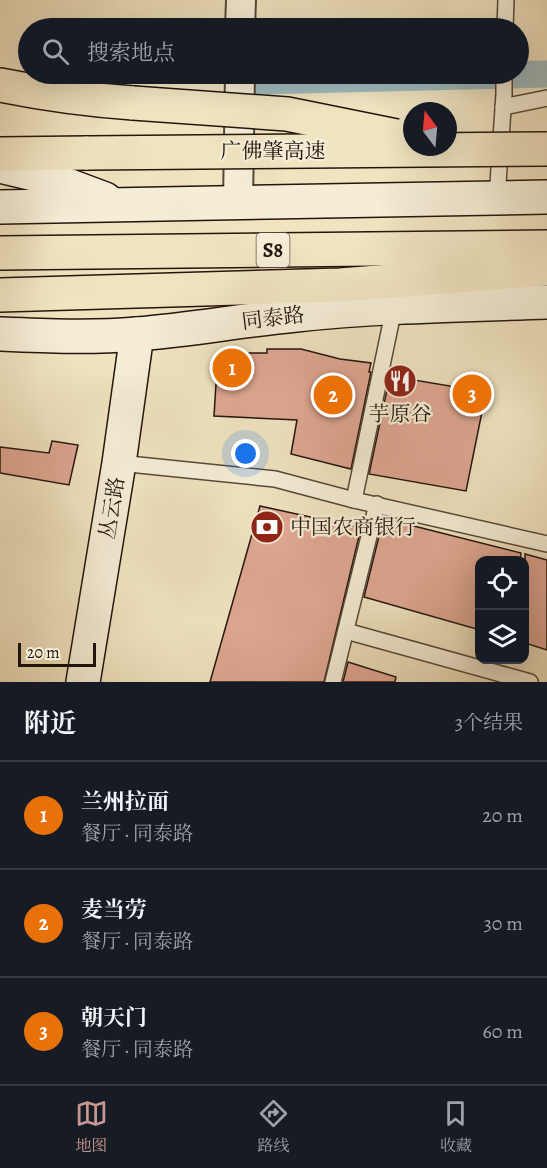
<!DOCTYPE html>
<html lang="zh">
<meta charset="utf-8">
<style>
:root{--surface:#171b24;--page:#242831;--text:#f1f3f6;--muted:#9ea1a6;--line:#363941;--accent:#c59692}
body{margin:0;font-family:Alegreya,"Noto Serif SC",serif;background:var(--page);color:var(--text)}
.controls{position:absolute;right:18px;bottom:18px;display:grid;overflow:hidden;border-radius:12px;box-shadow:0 6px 24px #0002}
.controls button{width:54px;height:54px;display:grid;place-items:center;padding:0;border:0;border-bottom:2px solid var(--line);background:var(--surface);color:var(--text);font:30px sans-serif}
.compass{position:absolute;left:403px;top:102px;width:54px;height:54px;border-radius:50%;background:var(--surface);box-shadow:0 6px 24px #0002;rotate:344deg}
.scale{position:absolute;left:18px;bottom:15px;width:78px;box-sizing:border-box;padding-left:6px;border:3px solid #23150c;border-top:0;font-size:16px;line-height:21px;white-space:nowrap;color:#23150c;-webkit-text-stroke:4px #f5edd6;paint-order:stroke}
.you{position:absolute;left:246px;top:454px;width:21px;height:21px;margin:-15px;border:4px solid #fff;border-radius:50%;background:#1a73e8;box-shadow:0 0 0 9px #1a73e833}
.badge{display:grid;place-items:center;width:39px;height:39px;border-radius:50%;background:var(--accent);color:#fff;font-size:20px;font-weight:700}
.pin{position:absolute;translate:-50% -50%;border:3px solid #fff;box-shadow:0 2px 6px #0006}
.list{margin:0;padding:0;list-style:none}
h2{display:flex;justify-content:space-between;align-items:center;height:78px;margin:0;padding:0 24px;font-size:26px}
h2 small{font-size:20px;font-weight:400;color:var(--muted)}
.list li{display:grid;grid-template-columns:39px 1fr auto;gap:18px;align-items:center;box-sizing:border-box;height:108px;padding:0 24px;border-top:2px solid var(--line)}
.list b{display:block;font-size:22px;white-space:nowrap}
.list p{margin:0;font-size:20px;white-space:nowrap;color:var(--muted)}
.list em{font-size:20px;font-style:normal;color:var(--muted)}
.icon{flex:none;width:33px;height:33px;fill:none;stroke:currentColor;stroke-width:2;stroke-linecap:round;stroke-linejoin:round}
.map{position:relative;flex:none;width:547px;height:682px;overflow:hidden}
.search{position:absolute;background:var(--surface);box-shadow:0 6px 24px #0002;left:18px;right:18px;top:18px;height:66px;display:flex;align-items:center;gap:15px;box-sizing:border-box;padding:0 21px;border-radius:33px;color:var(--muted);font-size:22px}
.sheet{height:402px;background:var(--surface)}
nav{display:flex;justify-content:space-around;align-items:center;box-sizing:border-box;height:84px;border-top:2px solid var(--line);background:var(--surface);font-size:16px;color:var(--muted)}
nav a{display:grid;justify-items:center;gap:3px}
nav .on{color:var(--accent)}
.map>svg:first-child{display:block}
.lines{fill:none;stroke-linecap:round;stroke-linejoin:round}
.canal{stroke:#a0bbbe;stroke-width:27}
.building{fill:#dfa792;stroke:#23150c;stroke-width:1.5}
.lane-casing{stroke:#564839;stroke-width:18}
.street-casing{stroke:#564839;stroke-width:32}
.secondary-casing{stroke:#23150c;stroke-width:36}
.highway-casing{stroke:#23150c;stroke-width:36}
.lane{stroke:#f5edd6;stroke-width:15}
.street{stroke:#f5edd6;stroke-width:28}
.secondary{stroke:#f5edd6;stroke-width:33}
.highway{stroke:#f0e3c0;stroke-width:33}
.highway-bridge-casing{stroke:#23150c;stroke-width:36;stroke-linecap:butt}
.highway-bridge{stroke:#f0e3c0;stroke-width:33}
.labels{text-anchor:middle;stroke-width:4.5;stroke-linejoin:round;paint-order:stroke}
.shield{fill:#f5edd6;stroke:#625649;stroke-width:1.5}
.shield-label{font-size:20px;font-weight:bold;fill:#23150c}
.street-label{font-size:21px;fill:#23150c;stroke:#f5edd6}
.poi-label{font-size:21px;fill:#23150c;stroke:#f5edd6}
</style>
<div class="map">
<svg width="547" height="682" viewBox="0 0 547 682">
<rect width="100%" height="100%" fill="#f0e3c0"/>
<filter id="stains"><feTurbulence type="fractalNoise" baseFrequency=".00333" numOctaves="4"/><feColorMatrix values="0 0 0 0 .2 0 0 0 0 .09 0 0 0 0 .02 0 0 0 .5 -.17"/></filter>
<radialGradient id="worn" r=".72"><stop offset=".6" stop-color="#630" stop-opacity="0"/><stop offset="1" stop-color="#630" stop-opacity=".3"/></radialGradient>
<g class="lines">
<path class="canal" d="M260 81 547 74"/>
</g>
<g class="building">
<path d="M267 349H301L340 359 371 363 369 372H371L351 469 291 454 297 420 214 416 216 384 226 385 231 364 234 359 246 353H267Z"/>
<path d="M390 376 486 392 466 491 369 474Z"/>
<path d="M52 441 78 445 69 485 0 473V447L49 453Z"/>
<path d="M260 506 361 528 324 682H210Z"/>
<path d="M394 521 521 553 520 561H480V630L364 597 380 532 390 534Z"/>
<path d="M525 554 547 560V650L525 643Z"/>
<path d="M348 662 396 677 395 682H343Z"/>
</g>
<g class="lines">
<defs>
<g id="lane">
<path d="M505 28 506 0"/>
<path d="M503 107 547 98"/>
<path d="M497 198 504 94V74"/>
<path d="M119 463 275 479 354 500 394 308"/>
<path d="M354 500 547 544"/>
<path d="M346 631 530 682"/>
<path d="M333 682 377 504"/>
</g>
<g id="street">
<path d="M240 28 241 0"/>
<path d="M238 203 240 74"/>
</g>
<g id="secondary">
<path d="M0 166 46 177 105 199"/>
<path d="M0 207 547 197"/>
<path d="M0 334C46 336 91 338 137 334 190 330 243 320 296 315 379 306 463 305 547 302"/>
<path d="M83 682 119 463 137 334"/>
</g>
<g id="highway">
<path d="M0 85C44 94 88 100 133 103"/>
<path d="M0 154 88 153"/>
<path d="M0 253 547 247"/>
<path d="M0 295 340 285 547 269"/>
</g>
</defs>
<use href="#lane" class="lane-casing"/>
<use href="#street" class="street-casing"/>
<use href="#secondary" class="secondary-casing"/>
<use href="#highway" class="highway-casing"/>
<use href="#lane" class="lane"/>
<use href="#street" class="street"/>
<use href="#secondary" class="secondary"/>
<use href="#highway" class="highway"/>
<defs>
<g id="highway-bridge">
<path d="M133 103 287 114 396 136"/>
<path d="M88 153 547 149"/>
</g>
</defs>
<use href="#highway-bridge" class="highway-bridge-casing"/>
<use href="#highway-bridge" class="highway-bridge"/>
</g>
<defs>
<symbol id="restaurant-disc" viewBox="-11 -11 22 22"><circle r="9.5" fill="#8f2418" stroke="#f5edd6"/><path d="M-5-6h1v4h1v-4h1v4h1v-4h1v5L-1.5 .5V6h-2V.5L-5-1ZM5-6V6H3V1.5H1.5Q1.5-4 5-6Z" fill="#fff"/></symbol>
<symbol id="bank-disc" viewBox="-11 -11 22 22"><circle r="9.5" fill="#8f2418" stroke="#f5edd6"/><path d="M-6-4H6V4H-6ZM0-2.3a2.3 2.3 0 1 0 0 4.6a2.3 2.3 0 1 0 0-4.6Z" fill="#fff"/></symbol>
</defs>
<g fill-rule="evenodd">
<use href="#restaurant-disc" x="381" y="362" width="38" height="38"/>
<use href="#bank-disc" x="248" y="508" width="38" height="38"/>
</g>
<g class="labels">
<rect class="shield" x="256.5" y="233" width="33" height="34" rx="4.5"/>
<g class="shield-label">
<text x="273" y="257">S8</text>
</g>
<g class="street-label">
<text x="273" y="158">广佛肇高速</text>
<text transform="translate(273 318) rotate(-7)" y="7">同泰路</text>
<text transform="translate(112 508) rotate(-81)" y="7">丛云路</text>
</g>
<g class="poi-label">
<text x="400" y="421">芋原谷</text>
<text x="290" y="534" text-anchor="start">中国农商银行</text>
</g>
</g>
<rect width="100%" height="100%" filter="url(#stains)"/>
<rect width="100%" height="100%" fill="url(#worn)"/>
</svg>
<div class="controls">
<button><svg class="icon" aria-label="locate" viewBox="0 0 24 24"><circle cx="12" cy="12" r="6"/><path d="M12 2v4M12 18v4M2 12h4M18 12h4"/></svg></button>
<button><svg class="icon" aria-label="layers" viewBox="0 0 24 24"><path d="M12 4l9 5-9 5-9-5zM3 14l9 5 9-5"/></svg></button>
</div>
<svg class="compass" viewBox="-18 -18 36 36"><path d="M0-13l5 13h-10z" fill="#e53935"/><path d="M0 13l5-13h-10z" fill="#9ea1a6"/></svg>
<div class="scale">20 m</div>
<div class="you"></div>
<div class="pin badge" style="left:232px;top:368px;background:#e8710a">1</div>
<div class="pin badge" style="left:333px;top:395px;background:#e8710a">2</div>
<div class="pin badge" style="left:472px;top:394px;background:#e8710a">3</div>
<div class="search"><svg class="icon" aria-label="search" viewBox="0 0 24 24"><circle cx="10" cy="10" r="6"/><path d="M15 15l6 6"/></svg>搜索地点</div>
</div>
<section class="sheet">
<h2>附近<small>3个结果</small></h2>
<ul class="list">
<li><span class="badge" style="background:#e8710a">1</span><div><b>兰州拉面</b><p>餐厅 · 同泰路</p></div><em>20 m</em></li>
<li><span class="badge" style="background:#e8710a">2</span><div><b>麦当劳</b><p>餐厅 · 同泰路</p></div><em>30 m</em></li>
<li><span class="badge" style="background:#e8710a">3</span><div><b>朝天门</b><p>餐厅 · 同泰路</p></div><em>60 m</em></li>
</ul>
</section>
<nav>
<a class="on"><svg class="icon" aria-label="map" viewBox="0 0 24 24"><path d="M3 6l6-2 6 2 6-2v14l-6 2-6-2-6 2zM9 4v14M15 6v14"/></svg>地图</a>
<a><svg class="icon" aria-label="directions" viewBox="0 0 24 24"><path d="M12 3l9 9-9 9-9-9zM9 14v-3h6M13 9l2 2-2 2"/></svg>路线</a>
<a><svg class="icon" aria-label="saved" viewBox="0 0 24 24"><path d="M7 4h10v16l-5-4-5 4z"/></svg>收藏</a>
</nav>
